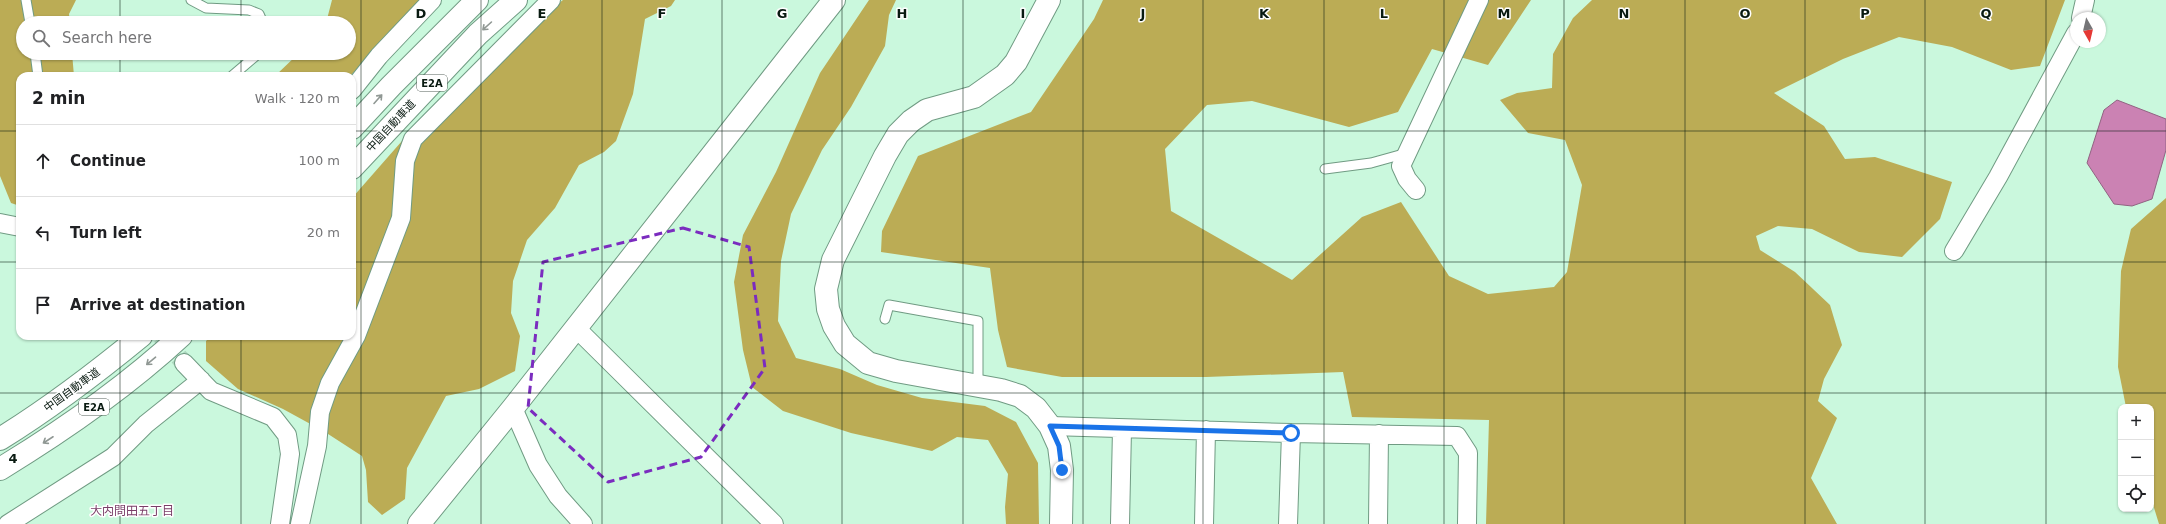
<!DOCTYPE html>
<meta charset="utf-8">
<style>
body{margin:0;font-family:"DejaVu Sans","Noto Sans JP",sans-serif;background:#f6f6f6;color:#202124}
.controls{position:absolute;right:12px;bottom:12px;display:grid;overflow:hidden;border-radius:8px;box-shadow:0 1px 3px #0004}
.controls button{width:36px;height:36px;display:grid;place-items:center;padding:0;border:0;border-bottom:1px solid #e0e0e0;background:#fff;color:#202124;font:20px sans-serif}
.compass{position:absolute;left:2070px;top:12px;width:36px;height:36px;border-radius:50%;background:#fff;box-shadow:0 1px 3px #0004;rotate:172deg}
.stop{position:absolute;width:12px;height:12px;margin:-9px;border:3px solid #1a73e8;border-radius:50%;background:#fff}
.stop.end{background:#1a73e8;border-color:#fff;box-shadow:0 1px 4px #0008}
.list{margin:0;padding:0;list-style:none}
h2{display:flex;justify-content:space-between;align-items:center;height:52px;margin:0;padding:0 16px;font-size:17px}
h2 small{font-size:13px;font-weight:400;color:#757577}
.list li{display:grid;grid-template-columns:26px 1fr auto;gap:12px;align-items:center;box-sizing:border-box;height:72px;padding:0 16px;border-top:1px solid #e0e0e0}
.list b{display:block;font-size:15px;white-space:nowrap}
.list em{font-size:13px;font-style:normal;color:#757577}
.icon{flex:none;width:22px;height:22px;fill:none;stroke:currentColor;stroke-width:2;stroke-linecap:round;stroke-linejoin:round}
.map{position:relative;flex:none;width:2166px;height:524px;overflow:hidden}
.search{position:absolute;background:#fff;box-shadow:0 1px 3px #0004;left:16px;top:16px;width:340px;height:44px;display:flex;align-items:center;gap:10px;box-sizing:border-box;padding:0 14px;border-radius:22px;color:#757577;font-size:15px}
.panel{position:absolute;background:#fff;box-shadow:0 1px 3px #0004;left:16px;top:72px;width:340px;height:268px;border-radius:12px}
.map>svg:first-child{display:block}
.forest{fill:#bbac55}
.water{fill:#cb82b3;stroke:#916382}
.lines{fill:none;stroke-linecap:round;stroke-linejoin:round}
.street-tunnel{stroke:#add7be;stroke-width:18;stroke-dasharray:18 9;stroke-linecap:butt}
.lane-casing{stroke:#709b83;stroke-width:11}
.street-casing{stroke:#709b83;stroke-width:20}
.secondary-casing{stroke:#709b83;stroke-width:24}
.highway-casing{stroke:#709b83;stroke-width:24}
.lane{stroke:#fff;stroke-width:9}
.street{stroke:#fff;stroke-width:18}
.secondary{stroke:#fff;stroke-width:22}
.highway{stroke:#fff;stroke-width:22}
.oneway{stroke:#909894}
.route{stroke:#1a73e8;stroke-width:5}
.marked{fill:none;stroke:#7b2cbf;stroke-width:3;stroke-dasharray:8 5;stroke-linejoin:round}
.grid{fill:none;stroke:#091a11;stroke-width:1;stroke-opacity:0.55}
.labels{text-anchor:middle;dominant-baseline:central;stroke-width:3;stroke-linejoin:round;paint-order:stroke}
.shield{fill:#fff;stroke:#535f58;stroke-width:1}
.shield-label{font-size:10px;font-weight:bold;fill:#091a11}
.street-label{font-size:11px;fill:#091a11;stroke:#fff}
.neighbourhood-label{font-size:12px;fill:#7a3e68;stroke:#fff}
.grid-label{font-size:13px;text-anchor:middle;font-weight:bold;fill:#091a11;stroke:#fff;stroke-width:3;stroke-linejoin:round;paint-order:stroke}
</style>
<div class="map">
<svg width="2166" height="524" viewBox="0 0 2166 524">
<rect width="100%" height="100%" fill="#caf8dd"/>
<path class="forest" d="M0,0H76L69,14L70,23H23V53H72L74,76H20V206L11,203L0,176Z
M332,0H436L416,7L350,76H275L299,53H349V23H326Z
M563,0H675L671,6L645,19L633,94L616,141L604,152L579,165L555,208L527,240L513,281L511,313L520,336L515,371L479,389L446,396L407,468L405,499L382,515L368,502L366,470L362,456L325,432L283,409L238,389L206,361V341L211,336H352V198L430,109L488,55Z
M869,0H896L889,15L885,46L851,107L822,150L791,214L781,261L778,321L796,358L840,369L877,385L922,398L985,406L1016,422L1038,463L1039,524H1006L1005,507L1008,474L988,440L957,437L932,451L851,433L783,411L752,387L743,350L734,282L743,235L776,172L820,73Z
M1103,0H1531L1488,65L1432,49L1398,112L1349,127L1252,101L1207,105L1165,149L1171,211L1292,280L1362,217L1401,202L1449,276L1488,294L1554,287L1567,272L1582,185L1565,140L1528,133L1500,100L1517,93L1552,88L1553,54L1573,18L1592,0H2065L2040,66L2011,70L1952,47L1899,37L1843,59L1774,93L1824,126L1845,159L1875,157L1952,182L1940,219L1902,257L1859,252L1812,229L1778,226L1756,236L1760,250L1795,272L1830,305L1842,345L1824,379L1818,401L1837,418L1811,478L1837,524H1486L1489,420L1352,417L1343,372L1206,377H1062L1007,367L998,330L990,268L881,252L882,231L918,156L1031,112L1094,19Z
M2166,198V524H2159L2151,498V407H2126L2118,367L2121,271L2131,229Z"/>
<path class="water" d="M2117,100L2166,119V150L2152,199L2132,206L2114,204L2087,163L2104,110Z"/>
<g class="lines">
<path class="street-tunnel" d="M161,336L184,363"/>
<defs>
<path id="lane" d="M26,0L30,23
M191,0L206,8L249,10L259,14L263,23
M35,53L38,76
M232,76L259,53
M1325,169L1371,163L1407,153
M885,319L889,305L978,321V386"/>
<path id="street" d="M2081,18L2085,0
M352,90L379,56L432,0
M1416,190L1407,179L1401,166L1479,0
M0,223L20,227
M1954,251L1998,177L2076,33
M576,328L774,524
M184,363L211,391L273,417L287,435L290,454L280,524
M513,408L538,465L558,496L583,524
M1050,426L1291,433L1457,436L1468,453L1467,524
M8,524L113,457L146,424L201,380
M300,524L317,446L320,412L330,383L356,336L401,218L405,161L413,139L551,0
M1120,524L1122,429
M1204,524L1206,430
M1288,524L1291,433
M1378,524L1379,434"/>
<path id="secondary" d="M1049,0L1016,62L1005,75L974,97L927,110L911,121L898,134L885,156L833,260L826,289L828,309L834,326L845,344L868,363L896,371L1001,390L1020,396L1036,408L1050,426L1059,446L1062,470L1061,524
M419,524L513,408L834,0"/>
<path id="highway" d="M352,128L391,86L477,0
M352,168L478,34L516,0
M0,439C50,408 96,373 141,336
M0,469C64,430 126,387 181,336"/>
</defs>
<use href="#lane" class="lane-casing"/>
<use href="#street" class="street-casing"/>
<use href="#secondary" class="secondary-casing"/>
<use href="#highway" class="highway-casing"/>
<use href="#lane" class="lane"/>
<use href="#street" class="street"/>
<use href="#secondary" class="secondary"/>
<use href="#highway" class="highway"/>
</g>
<defs><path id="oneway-shaft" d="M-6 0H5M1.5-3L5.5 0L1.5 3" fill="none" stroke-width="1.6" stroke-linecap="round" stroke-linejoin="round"/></defs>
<g class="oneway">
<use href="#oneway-shaft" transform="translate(487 26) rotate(138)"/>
<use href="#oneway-shaft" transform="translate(378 99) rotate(-48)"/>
<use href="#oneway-shaft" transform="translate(151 361) rotate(140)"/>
<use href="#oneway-shaft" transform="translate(48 440) rotate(147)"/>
</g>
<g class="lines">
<path class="route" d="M1062,470L1059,446L1050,426L1291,433"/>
</g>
<path class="marked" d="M683,228L749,247L765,368L701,457L608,482L528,408L543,262Z"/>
<path class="grid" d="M120,0V23M241,0V23M361,0V524M481,0V524M602,0V524M722,0V524M842,0V524M963,0V524M1083,0V524M1203,0V524M1324,0V524M1444,0V524M1564,0V524M1685,0V524M1805,0V524M1925,0V524M2046,0V524M120,53V76M241,53V76M0,131H20M352,131H2166M0,262H20M352,262H2166M120,336V524M241,336V524M0,393H2166"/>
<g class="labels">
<g class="shield">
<rect x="417" y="75" width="30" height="16" rx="3"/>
<rect x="79" y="399" width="30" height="16" rx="3"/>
</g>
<g class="shield-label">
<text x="432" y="83">E2A</text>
<text x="94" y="407">E2A</text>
</g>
<g class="street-label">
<text transform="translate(391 126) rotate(-47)">中国自動車道</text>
<text transform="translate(72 390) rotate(-36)">中国自動車道</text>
</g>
<g class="neighbourhood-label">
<text x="132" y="511">大内問田五丁目</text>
</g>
</g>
<g class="grid-label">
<text x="421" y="18">D</text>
<text x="542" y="18">E</text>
<text x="662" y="18">F</text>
<text x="782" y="18">G</text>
<text x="902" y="18">H</text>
<text x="1023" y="18">I</text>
<text x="1143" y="18">J</text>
<text x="1264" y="18">K</text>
<text x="1384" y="18">L</text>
<text x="1504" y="18">M</text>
<text x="1624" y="18">N</text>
<text x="1745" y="18">O</text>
<text x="1865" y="18">P</text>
<text x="1986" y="18">Q</text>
<text x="13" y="463">4</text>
</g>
</svg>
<div class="controls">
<button>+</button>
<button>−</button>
<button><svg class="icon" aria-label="locate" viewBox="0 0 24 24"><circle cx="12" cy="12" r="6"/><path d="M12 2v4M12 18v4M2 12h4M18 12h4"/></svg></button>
</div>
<svg class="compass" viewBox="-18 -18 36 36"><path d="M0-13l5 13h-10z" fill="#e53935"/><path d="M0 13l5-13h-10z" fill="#757577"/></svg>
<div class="stop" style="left:1291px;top:433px"></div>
<div class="stop end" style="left:1062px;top:470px"></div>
<div class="search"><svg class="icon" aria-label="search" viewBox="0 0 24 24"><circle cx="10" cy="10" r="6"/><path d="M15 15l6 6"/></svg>Search here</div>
<section class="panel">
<h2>2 min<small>Walk · 120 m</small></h2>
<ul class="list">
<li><svg class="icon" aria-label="ahead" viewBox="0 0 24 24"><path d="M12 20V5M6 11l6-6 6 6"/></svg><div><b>Continue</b></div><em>100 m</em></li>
<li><svg class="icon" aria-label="left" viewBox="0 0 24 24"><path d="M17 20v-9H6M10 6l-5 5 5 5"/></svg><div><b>Turn left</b></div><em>20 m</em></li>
<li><svg class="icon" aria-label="arrive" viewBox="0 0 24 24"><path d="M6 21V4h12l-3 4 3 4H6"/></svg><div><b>Arrive at destination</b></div></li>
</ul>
</section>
</div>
